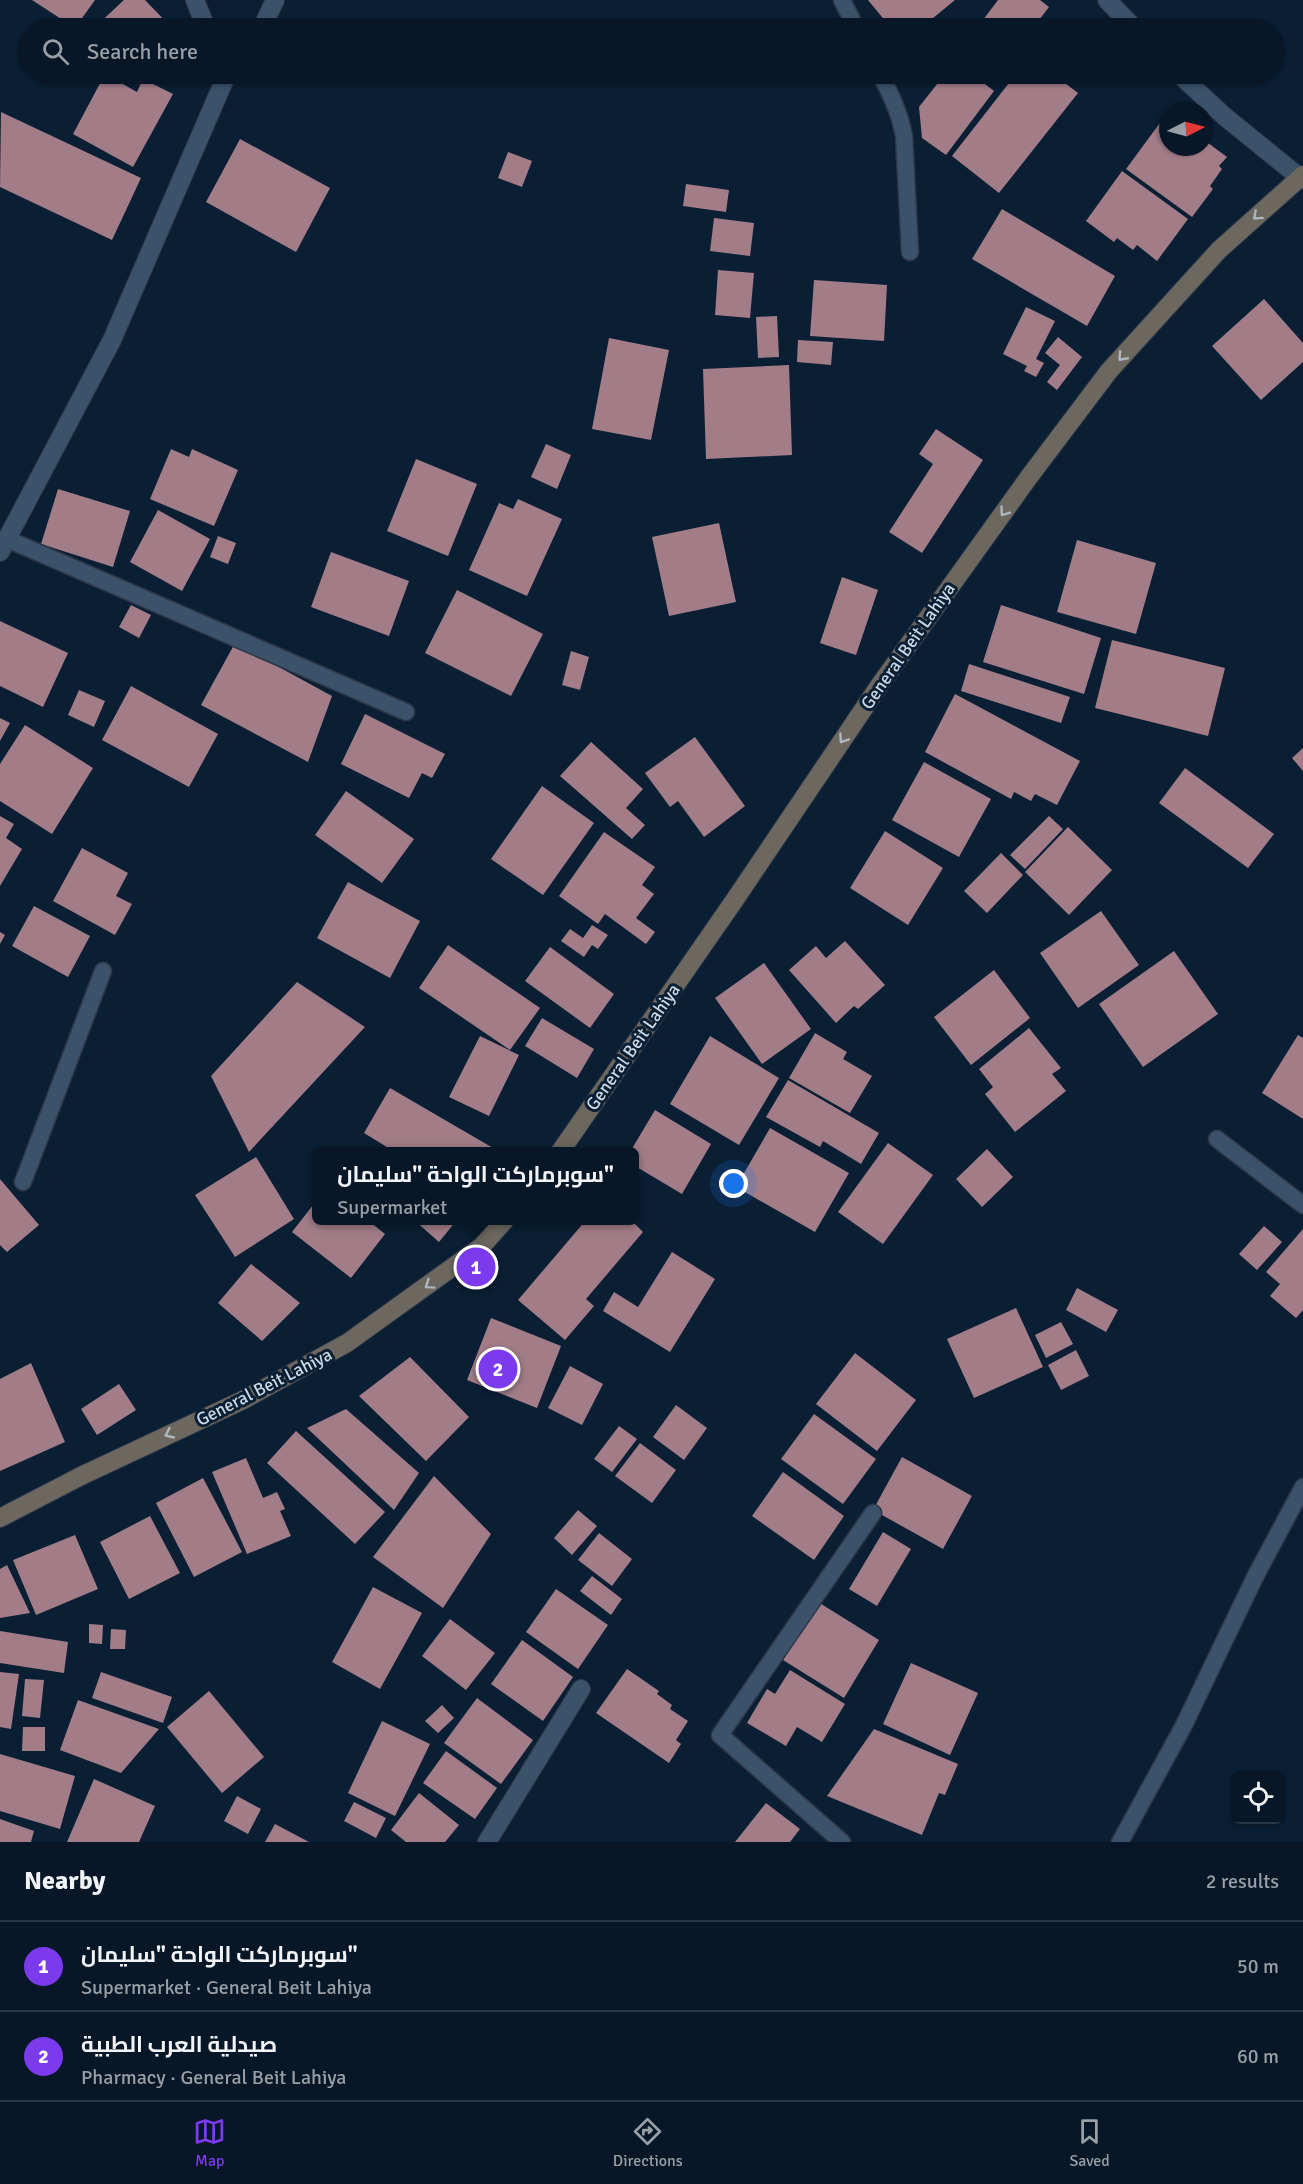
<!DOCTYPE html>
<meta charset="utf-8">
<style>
body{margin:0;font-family:Signika,Cairo,sans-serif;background:#11202f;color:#f1f3f6}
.controls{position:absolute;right:18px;bottom:18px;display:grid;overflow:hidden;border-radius:9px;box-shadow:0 2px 4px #0004}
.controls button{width:54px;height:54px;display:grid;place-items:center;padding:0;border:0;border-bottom:2px solid #293644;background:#081727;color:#f1f3f6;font:30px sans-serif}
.compass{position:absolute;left:1159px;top:102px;width:54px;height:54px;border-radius:50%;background:#081727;box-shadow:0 2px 4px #0004;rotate:84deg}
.you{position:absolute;left:734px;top:1184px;width:21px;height:21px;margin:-15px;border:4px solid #fff;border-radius:50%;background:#1a73e8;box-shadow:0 0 0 9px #1a73e833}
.badge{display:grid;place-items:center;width:39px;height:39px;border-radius:50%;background:#7c3aed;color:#fff;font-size:20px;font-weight:700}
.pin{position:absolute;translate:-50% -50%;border:3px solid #fff;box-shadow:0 2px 6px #0006}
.popup{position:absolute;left:312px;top:1147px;width:327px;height:78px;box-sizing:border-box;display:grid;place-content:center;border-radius:9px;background:#081727;filter:drop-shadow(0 2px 4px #0005);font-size:20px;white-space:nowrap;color:#989fa7}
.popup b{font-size:22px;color:#f1f3f6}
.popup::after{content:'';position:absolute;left:50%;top:100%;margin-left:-12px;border:12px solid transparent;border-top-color:#081727}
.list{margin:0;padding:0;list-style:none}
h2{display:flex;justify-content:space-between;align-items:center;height:78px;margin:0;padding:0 24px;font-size:26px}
h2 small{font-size:20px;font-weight:400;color:#989fa7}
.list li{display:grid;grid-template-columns:39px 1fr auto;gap:18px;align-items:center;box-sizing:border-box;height:90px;padding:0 24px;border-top:2px solid #293644}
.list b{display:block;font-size:22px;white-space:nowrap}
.list p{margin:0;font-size:20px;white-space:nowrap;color:#989fa7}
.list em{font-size:20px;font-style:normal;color:#989fa7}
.icon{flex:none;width:33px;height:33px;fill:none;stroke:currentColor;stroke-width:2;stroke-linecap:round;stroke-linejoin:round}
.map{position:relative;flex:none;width:1303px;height:1842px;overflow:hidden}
.search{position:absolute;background:#081727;box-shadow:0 2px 4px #0004;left:18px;right:18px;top:18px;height:66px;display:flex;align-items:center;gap:15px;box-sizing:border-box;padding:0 21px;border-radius:33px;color:#989fa7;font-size:22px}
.sheet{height:258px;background:#081727}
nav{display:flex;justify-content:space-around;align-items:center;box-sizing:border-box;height:84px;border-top:2px solid #293644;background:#081727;font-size:16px;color:#989fa7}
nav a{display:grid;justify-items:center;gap:3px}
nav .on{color:#7c3aed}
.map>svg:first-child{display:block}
.building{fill:#a27d88}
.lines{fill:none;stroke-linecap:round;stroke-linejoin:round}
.lane-casing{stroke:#2d3648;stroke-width:19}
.street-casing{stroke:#2d3648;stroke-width:20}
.secondary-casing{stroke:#2d3648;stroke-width:20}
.lane{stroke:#3b526a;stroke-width:16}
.street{stroke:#3b526a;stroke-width:18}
.secondary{stroke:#6c685f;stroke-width:18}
.oneway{stroke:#aeb6be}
.labels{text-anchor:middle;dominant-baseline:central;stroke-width:6;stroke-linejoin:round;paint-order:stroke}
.street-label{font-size:18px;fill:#cbd8e6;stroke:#0a1f34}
</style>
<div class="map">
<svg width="1303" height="1842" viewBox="0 0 1303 1842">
<rect width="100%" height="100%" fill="#0a1f34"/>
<path class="building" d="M32,0H95L75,28Z
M124,0H145L172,28H94Z
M868,0H955L921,28H891Z
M998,0H1040L1049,7L1033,28H977Z
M105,74L137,92L143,79L173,94L133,167L73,134Z
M945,74H972L994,91L946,155L922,138L919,107Z
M1016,74H1053L1078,93L999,193L952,156Z
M1,112L141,178L112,240L0,187Z
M1168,112V147H1204V140L1227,157L1219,166L1222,169L1210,186L1213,189L1192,217L1126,169Z
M240,139L330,188L296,252L206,202Z
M508,152L532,161L522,187L498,178Z
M1122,171L1188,219L1157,261L1137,245L1133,250L1117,238L1114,242L1086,221Z
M686,184L729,190L726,212L683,206Z
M1002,209L1115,276L1087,326L972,259Z
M714,218L754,223L750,256L710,251Z
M718,270L754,273L750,318L715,315Z
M814,280L887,285L884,341L810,336Z
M1264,299L1303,343V362L1261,400L1212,346Z
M1026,307L1055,321L1036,359L1044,363L1036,377L1024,371L1027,366L1003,354Z
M777,316L779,357L758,358L756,317Z
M1058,337L1082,357L1057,390L1047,382L1060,365L1045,353Z
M609,338L669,350L651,440L592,429Z
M798,340L833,342L831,365L797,362Z
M789,365L792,455L706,459L703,369Z
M936,429L983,460L922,553L889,532L933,464L919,454Z
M546,444L571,455L557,489L531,477Z
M171,449L189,457L192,449L238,470L214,526L150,499Z
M416,459L477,484L448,556L387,531Z
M58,489L130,511L113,567L41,544Z
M518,499L562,519L527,596L469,570L499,503L513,509Z
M158,510L210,539L182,591L130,562Z
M719,523L736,602L669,616L652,537Z
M218,536L236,543L228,564L210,557Z
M1077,540L1156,563L1136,634L1057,612Z
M331,552L409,581L389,636L311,607Z
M842,577L878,590L856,655L820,643Z
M457,590L543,634L511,696L425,653Z
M131,605L151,615L139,638L119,627Z
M1001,605L1101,638L1084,694L983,662Z
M0,621L68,653L43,707L0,686Z
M1112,640L1225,668L1208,736L1095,708Z
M235,643L332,696L308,762L201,705Z
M571,651L589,657L580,690L562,685Z
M969,664L1070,697L1061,723L961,691Z
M131,686L218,734L189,787L102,740Z
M79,690L105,701L94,727L68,715Z
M955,694L1080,761L1057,805L1035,794L1031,801L1014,792L1011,799L925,752Z
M365,714L445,754L432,778L422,773L409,798L341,764Z
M0,718L10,723L0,741Z
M25,725L93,768L52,834L0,801V764Z
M695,737L745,806L704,837L678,801L670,807L645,773Z
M591,742L643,789L626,808L645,825L632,839L560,776Z
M1303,748V771L1292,758Z
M924,762L991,799L959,857L892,820Z
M1185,768L1274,834L1248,868L1159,803Z
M542,786L594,823L543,895L491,859Z
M346,791L414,839L382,883L315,835Z
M0,816L14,824L6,838L22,849L0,886Z
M1049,816L1063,829L1025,869L1010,855Z
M1068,827L1112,870L1069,915L1025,872Z
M885,831L943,868L908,925L850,888Z
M604,832L655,867L642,885L654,894L636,918L655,932L646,944L605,914L598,924L559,896Z
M82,848L128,873L116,896L132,904L115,935L53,901Z
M1001,853L1023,875L987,913L964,891Z
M348,882L420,921L390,978L317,938Z
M34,906L90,936L68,977L12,946Z
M1101,911L1139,965L1078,1008L1040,953Z
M592,925L608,935L598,949L592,945L584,957L561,941L570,929L583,938Z
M0,932L5,935L0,944Z
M845,941L885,985L858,1009L854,1006L836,1023L789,970L816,946L826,958Z
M448,945L540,1008L510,1050L419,988Z
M550,947L614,994L590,1028L525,981Z
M1174,951L1218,1014L1143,1067L1099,1004Z
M764,963L811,1029L762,1064L715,998Z
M994,970L1030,1018L971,1065L934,1017Z
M297,982L365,1027L249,1152L211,1076Z
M542,1018L594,1049L577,1078L525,1046Z
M1029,1028L1061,1068L1052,1074L1066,1091L1015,1132L985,1094L993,1087L979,1069Z
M815,1033L847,1052L843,1059L872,1076L850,1113L789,1078Z
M1298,1035L1303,1038V1119L1262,1093Z
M480,1036L519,1055L489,1116L449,1097Z
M710,1036L779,1078L739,1145L670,1104Z
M788,1080L879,1133L861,1164L823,1141L820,1147L766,1117Z
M390,1088L500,1152H395L364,1133Z
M655,1110L711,1144L682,1194L635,1166V1152H630Z
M770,1128L849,1173L815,1232L736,1187Z
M888,1143L933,1175L883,1244L838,1212Z
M987,1149L1013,1177L982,1207L956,1179Z
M256,1157L294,1219L235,1257L195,1195Z
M0,1179L39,1225L7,1252L0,1245Z
M317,1200V1220H371L370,1222L385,1234L351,1278L292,1232Z
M414,1220H457L439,1242Z
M586,1220H631L643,1232L586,1299L594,1306L565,1340L518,1300Z
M1264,1226L1282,1242L1257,1270L1239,1254Z
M1303,1229V1310L1296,1318L1270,1296L1280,1284L1266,1272Z
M672,1252L715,1279L670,1352L603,1311L614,1292L638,1307Z
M251,1264L300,1303L262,1341L218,1303Z
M1077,1288L1118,1310L1106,1332L1066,1310Z
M1016,1308L1043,1367L974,1398L947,1339Z
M491,1318L561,1346L537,1408L467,1380Z
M1061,1322L1073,1344L1046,1358L1035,1335Z
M1076,1350L1089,1376L1061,1390L1048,1365Z
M855,1353L916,1400L877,1451L816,1404Z
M410,1357L469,1417L426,1461L359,1396Z
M31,1363L65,1442L0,1471V1379Z
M570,1366L603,1384L582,1425L548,1408Z
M119,1384L136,1410L97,1435L81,1409Z
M676,1405L707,1428L684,1460L653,1437Z
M346,1409L419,1473L394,1510L307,1428Z
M814,1414L876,1459L843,1504L781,1459Z
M619,1426L637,1439L612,1472L594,1459Z
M296,1431L385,1512L355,1544L267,1463Z
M640,1443L676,1470L652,1503L615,1476Z
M902,1457L972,1496L943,1549L873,1510Z
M246,1458L263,1498L277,1492L285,1509L280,1511L291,1536L247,1554L212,1472Z
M783,1472L844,1516L814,1560L752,1516Z
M434,1476L491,1534L443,1608L373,1557Z
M203,1478L242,1552L194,1577L156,1503Z
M578,1510L597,1526L572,1555L554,1538Z
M150,1516L180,1573L129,1599L100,1542Z
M883,1532L911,1549L877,1606L849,1589Z
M599,1533L632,1559L612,1586L578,1560Z
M75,1535L98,1589L36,1615L13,1560Z
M7,1565L30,1613L0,1618V1569Z
M592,1576L622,1599L611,1615L580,1591Z
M373,1587L422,1613L380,1689L332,1662Z
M556,1589L608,1625L578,1669L526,1632Z
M818,1602L879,1640L844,1698L783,1660Z
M450,1619L495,1653L466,1690L422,1656Z
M89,1624L103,1625L102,1644L89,1643Z
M111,1629L126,1630L125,1649H110Z
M0,1631L68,1642L64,1673L0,1663Z
M522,1640L573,1677L543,1721L491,1684Z
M911,1663L978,1693L950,1755L883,1724Z
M627,1669L659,1691L657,1694L672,1705L670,1709L688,1721L676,1740L681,1744L669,1763L596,1713Z
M790,1670L845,1704L822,1742L797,1727L786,1746L747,1723L767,1689L775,1694Z
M0,1672L19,1674L11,1729L0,1727Z
M101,1672L172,1697L163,1723L92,1698Z
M25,1679L44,1680L40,1718L22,1716Z
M209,1691L264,1757L222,1793L167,1727Z
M477,1698L533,1740L501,1784L444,1743Z
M78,1700L159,1729L121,1773L60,1750Z
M442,1705L454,1718L438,1733L425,1721Z
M382,1721L430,1744L395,1816L348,1793Z
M23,1727H45V1751H22Z
M874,1729L958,1764L945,1795L939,1793L922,1835L827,1796Z
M446,1751L497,1788L475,1819L423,1783Z
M0,1754L75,1776L60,1829L0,1811Z
M94,1779L155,1806L139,1842H67Z
M419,1793L459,1825L445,1842H406L391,1830Z
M237,1796L261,1809L248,1834L224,1821Z
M354,1802L386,1818L376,1838L344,1821Z
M766,1803L800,1829L790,1842H735Z
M0,1819L34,1831L31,1842H0Z
M275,1824L309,1842H265Z"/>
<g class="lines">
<defs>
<path id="lane" d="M842,0L856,28
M880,74C891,94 900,113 904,136L910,252
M7,539L406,712
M1217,1139L1303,1205
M23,1182L103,971
M842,1842L720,1735L873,1513
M1120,1842L1183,1727L1255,1577L1303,1487"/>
<path id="street" d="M195,0L206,28
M1107,0L1134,28
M262,28L275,0
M1179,74L1224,116L1303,180
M0,552L112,340L227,74
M487,1842L581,1689"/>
<path id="secondary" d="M560,1152L736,898L879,686L1029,477L1109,371L1219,250L1303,175
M0,1518L81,1476L243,1400L347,1343L482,1246L505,1220"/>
</defs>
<use href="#lane" class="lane-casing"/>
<use href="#street" class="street-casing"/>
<use href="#secondary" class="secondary-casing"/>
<use href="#lane" class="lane"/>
<use href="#street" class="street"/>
<use href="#secondary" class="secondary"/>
</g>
<defs><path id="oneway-chevron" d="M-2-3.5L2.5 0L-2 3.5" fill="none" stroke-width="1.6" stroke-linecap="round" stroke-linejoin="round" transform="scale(1.5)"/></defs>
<g class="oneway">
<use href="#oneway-chevron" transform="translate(1257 216) rotate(138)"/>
<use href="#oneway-chevron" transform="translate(1122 357) rotate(132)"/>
<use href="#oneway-chevron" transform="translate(1004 512) rotate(126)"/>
<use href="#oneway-chevron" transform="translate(843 739) rotate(124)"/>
<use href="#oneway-chevron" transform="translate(429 1285) rotate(145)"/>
<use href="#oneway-chevron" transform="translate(169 1434) rotate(155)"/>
</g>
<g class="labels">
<g class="street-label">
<text transform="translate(908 646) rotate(-55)">General Beit Lahiya</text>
<text transform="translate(633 1047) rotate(-55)">General Beit Lahiya</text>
<text transform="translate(264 1387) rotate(-27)">General Beit Lahiya</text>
</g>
</g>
</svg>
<div class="controls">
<button><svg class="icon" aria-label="locate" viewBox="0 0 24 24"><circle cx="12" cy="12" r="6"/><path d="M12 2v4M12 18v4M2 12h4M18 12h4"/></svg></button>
</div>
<svg class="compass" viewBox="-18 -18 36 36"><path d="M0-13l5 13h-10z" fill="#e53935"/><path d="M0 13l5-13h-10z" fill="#989fa7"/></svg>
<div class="you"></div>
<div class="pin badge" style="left:476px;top:1267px">1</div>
<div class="popup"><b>سوبرماركت الواحة &quot;سليمان&quot;</b>Supermarket</div>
<div class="pin badge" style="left:498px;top:1369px">2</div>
<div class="search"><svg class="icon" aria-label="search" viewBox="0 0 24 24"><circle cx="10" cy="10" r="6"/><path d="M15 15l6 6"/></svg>Search here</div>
</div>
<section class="sheet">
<h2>Nearby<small>2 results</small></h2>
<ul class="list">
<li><span class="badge">1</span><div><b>سوبرماركت الواحة &quot;سليمان&quot;</b><p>Supermarket · General Beit Lahiya</p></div><em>50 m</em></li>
<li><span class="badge">2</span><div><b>صيدلية العرب الطبية</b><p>Pharmacy · General Beit Lahiya</p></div><em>60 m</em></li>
</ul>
</section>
<nav>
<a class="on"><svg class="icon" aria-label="map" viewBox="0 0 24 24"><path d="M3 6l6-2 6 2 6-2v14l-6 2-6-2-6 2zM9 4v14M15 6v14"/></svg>Map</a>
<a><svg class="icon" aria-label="directions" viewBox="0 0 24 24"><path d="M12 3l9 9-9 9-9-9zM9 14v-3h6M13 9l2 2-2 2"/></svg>Directions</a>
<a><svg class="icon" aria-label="saved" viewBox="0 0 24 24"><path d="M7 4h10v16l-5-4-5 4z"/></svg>Saved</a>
</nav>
